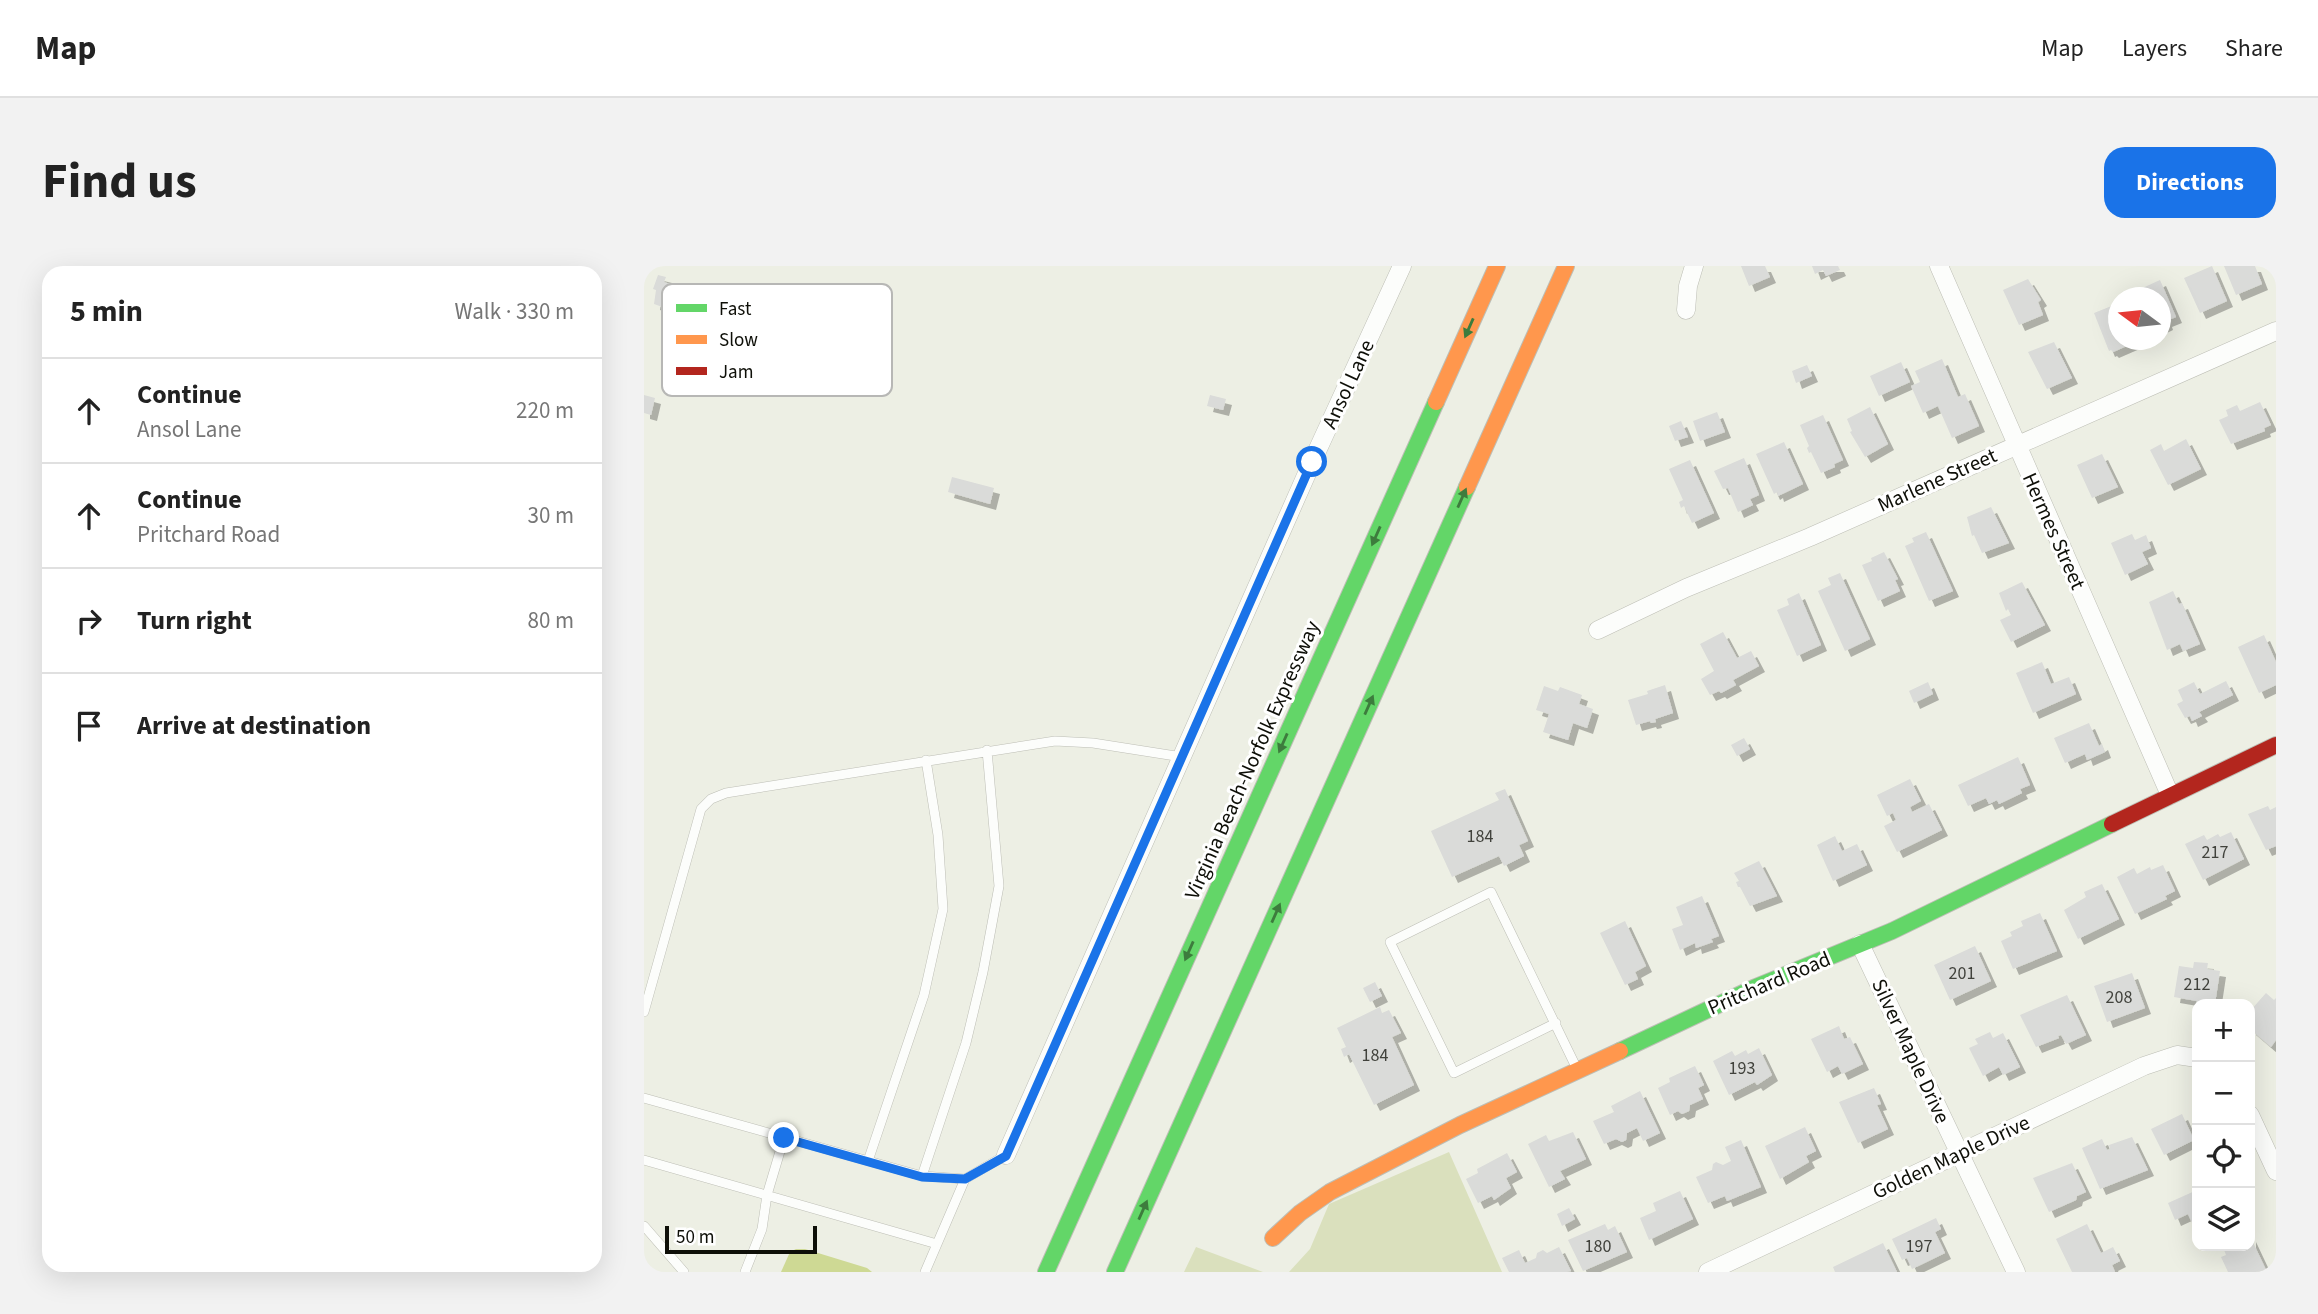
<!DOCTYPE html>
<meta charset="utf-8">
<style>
body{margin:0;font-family:"Source Sans 3",sans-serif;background:#f2f2f2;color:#222}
.controls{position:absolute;right:21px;bottom:21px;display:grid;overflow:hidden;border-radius:14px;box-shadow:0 7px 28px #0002}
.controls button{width:63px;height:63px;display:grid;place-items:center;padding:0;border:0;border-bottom:2px solid #e0e0e0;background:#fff;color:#222;font:35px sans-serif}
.compass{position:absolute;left:1464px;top:21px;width:63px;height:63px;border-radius:50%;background:#fff;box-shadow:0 7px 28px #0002;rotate:285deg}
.scale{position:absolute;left:21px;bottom:18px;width:152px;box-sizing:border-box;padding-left:7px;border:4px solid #0e0f08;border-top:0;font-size:19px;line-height:24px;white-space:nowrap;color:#0e0f08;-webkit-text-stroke:5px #fff;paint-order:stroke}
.stop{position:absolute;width:21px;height:21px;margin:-16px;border:5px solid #1a73e8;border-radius:50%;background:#fff}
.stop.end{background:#1a73e8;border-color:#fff;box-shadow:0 2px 7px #0008}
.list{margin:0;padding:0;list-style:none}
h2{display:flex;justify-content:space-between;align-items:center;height:91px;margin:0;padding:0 28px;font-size:30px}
h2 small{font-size:23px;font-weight:400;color:#767676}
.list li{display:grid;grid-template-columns:46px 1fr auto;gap:21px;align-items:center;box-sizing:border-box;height:105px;padding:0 28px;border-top:2px solid #e0e0e0}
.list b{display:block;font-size:26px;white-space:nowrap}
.list p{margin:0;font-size:23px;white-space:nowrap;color:#767676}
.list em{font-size:23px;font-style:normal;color:#767676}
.icon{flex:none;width:38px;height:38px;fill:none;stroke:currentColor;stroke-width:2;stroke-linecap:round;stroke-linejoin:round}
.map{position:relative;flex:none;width:1632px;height:1006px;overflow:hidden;border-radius:21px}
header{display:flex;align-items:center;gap:42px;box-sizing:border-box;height:98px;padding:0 35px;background:#fff;border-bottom:2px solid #e0e0e0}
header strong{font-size:33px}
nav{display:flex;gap:38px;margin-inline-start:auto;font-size:24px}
.intro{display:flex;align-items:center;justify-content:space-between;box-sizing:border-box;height:168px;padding:0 42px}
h1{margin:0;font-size:49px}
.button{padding:18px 32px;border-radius:21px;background:#1a73e8;color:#fff;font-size:24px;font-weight:700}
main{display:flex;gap:42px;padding:0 42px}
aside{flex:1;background:#fff;border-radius:21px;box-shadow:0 7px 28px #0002}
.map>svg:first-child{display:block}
.green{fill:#dae0bd}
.water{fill:#ced994}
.building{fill:#dadbd9;filter:url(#shadow)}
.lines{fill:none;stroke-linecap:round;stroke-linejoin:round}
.lane-casing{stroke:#bdbeb5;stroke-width:10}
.street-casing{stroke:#bdbeb5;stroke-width:19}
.fast-casing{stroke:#bdbeb5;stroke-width:18}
.slow-casing{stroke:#bdbeb5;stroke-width:18}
.jam-casing{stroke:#bdbeb5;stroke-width:18}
.lane{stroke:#fcfdfb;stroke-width:9}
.street{stroke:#fcfdfb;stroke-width:18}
.fast{stroke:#63d668;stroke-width:16}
.slow{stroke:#ff974d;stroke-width:16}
.jam{stroke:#b3261e;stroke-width:16}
.oneway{fill:#3d7c3d}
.route{stroke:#1a73e8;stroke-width:9}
.labels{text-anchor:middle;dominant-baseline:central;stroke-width:6;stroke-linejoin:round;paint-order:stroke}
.number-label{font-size:18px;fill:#41423c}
.street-label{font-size:21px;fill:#0e0f08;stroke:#fff}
.key{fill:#fff;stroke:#b7b7b5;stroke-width:2}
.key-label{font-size:19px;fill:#0e0f08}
</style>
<header>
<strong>Map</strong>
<nav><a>Map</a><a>Layers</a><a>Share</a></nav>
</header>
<div class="intro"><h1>Find us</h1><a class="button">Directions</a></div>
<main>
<aside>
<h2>5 min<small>Walk · 330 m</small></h2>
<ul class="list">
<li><svg class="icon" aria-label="ahead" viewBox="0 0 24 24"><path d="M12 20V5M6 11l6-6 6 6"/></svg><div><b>Continue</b><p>Ansol Lane</p></div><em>220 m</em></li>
<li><svg class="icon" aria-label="ahead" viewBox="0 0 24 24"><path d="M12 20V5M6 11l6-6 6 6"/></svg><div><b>Continue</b><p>Pritchard Road</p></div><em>30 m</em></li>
<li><svg class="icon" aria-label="right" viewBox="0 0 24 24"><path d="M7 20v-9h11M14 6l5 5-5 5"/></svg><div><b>Turn right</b></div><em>80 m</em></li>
<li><svg class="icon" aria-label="arrive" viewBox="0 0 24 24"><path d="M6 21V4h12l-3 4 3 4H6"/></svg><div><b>Arrive at destination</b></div></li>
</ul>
</aside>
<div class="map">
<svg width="1632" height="1006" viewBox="0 0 1632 1006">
<defs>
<filter id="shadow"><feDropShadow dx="6" dy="6" stdDeviation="0" flood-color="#0004"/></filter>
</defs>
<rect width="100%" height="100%" fill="#edefe4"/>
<path class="green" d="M805,886L858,1006H645L666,983L685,938Z
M552,981L619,1006H540Z"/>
<path class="water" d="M152,983H161L223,1002L228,1006H137L146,986Z"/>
<path class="building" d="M1097,0H1121L1126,11L1105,20Z
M1168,0H1194L1196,4L1182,10L1179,4L1171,8Z
M1568,0L1583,35L1556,47L1540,12Z
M1580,0H1611L1618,18L1592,29Z
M14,9L22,11L20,16L34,21L24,43L10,38L12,24L9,23Z
M1384,13L1397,34L1394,36L1399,49L1375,59L1359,24Z
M1516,14L1532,51L1522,55L1523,58L1517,61V32H1491L1490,30L1493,28L1492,25Z
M1475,37V74H1491L1492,76L1469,86L1467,84L1465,85L1450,47Z
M1410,76L1428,112L1403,123L1384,86Z
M1298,93L1314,131L1321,128L1335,160L1308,172L1294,140L1279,147L1267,120L1276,116L1271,105Z
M1257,96L1266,116L1235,130L1226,110Z
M1163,99L1168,110L1152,117L1148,105Z
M0,129L11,132L7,149L0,147Z
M566,129L582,133L579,144L563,140Z
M1616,136L1627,159L1620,162L1621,165L1587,178L1575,154L1584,150L1582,144L1593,139L1596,145Z
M1226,141L1244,178L1221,191L1206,166L1208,165L1203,153Z
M1073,146L1081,166L1056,175L1049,155Z
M1179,149L1199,194L1190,198L1191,201L1177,207L1167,186L1165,187L1163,182L1165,180L1156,159Z
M1037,155L1044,171L1031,175L1025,160Z
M1542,173L1557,203L1524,219L1506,184L1517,178L1520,185Z
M1140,176L1159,218L1134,230L1133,226L1130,228L1112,188Z
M1458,188L1474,221L1448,232L1433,199Z
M1100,192L1115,229L1106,233L1109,239L1094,246L1084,222L1079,223L1070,205Z
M1046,194L1070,247L1048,257L1040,240L1037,242L1035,236L1039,234L1025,203Z
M308,211L350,222L346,238L304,226Z
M1347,241L1365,277L1338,287L1330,269L1328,270L1323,251Z
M1282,266L1309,325L1285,335L1261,280L1270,276L1268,272Z
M1488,268L1491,274L1502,269L1507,282L1498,286L1504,298L1481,309L1467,277Z
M1240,286L1254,313L1251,314L1256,325L1234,335L1218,299L1228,295L1227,292Z
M1196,307L1226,373L1201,385L1174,325L1187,319L1184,312Z
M1378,316L1401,359L1367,376L1356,354L1367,349L1364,343L1362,345L1355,327Z
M1529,325L1535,338L1538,337L1556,378L1539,385L1536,378L1523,384L1505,336Z
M1155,327L1177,379L1153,390L1133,344L1145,339L1143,333Z
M1079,366L1093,392L1107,385L1115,400L1089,414L1092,419L1077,427L1075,425L1066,429L1057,413L1070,405L1056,378Z
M1620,369L1632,396V419L1615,427L1594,381Z
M1398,396L1407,418L1425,411L1432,428L1389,447L1372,407Z
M1582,415L1589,429L1555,446L1558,450L1548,455L1546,450L1541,452L1533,438L1539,435L1534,424L1550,416L1556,428Z
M1284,416L1289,428L1270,437L1265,425Z
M1021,419L1029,447L1011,453L1012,456L1007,457L1006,455L992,459L984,434L1004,428L1003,425Z
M900,420L914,425L916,421L938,429L935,438L949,443L943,462L929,457L924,474L899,466L905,448L892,444Z
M1445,457L1455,480L1458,478L1461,486L1443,494L1441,488L1421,497L1410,472Z
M1100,472L1106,483L1093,490L1087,479Z
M1374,491L1386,519L1376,523L1378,527L1355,538L1353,534L1345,538L1342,532L1324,540L1314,519Z
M1266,513L1277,535L1266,541L1268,546L1285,538L1298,564L1253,586L1240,560L1252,554L1249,547L1243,550L1233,529Z
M861,523L884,575L875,579L880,590L860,600L855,590L808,611L787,565L855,534L851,527Z
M1624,540L1626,544L1632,541V580L1622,584L1604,548Z
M1587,566L1600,593L1559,614L1541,578L1560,569L1563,574L1574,568L1576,571Z
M1191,570L1198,585L1213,578L1223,599L1189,615L1173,579Z
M1115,595L1133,630L1106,640L1096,621H1094L1092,616L1095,615L1090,607Z
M1519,599L1531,625L1521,630L1523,633L1491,648L1473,611L1490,602L1493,608L1506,601L1507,604Z
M1458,618L1475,653L1434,673L1420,644L1442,631L1440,626Z
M1058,630L1075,670L1067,673L1069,676L1052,682L1051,677L1036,684L1028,663L1039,659L1032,641Z
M1396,647L1413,685L1369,703L1357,675L1368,670L1366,666L1379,660L1377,655Z
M981,655L1002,700L991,706L994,713L981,719L956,667Z
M1331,680L1347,715L1306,734L1290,699Z
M1550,696L1564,697L1563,703L1576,705L1571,738H1552L1553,735L1530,731L1535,700L1549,702Z
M1488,707L1501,742L1463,756L1450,720Z
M731,716L738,730L726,736L719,722Z
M1622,727L1630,734L1632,732V774L1627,781L1606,763V745Z
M1423,729L1442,769L1422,778L1417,769L1414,770L1415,772L1392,781L1376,749Z
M736,741L738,747L745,744L757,767L748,771L770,819L730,839L705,788L700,791L697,783L702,781L693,762Z
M1195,760L1200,773L1206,771L1219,798L1198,808L1194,800L1183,806L1167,773Z
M1346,766L1349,772L1359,767L1376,801L1359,809L1355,801L1339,810L1325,782L1334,778L1331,773Z
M1115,782L1128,809L1113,819L1111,816L1085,829L1069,795L1088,785L1091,790L1102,784L1104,788Z
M1051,800L1060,819L1054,822L1059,833L1046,839L1045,845L1038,848L1034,845L1026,849L1014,822L1026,816L1025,812Z
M1230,822L1237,838L1233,839L1244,863L1214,877L1195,836Z
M996,825L1016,867L999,875L993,862L983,867L982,874L978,876L972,873L960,878L949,855L970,846L967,840Z
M1538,848L1550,874L1520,889L1507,863Z
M1161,861L1172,885L1162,890L1165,896L1136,913L1121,880Z
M929,866L942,893L916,905L921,913L905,921L884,878L902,869L905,875Z
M1488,871L1504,904L1456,923L1438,882L1458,873L1463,884L1466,883L1465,879Z
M1097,874L1117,921L1083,935L1081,930L1064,937L1052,911L1068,904L1069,898L1072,896L1079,899L1087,895L1081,881Z
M863,887L873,906L862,912L867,922L850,934L848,930L834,937L822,913L834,907L833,903Z
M1428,897L1442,926L1433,930L1432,934L1405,946L1389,912Z
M1553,924V968L1544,948L1531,954L1524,937Z
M1036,925L1049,953L1005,974L996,952L1012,945L1009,937Z
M925,942L931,953L918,960L913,948Z
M1292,952L1297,963L1291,966L1301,987L1268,1003L1263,992L1258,994L1248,973Z
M961,958L964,964L971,960L983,986L939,1005L924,974Z
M1443,958L1457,987L1469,981L1476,995L1468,999L1471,1006H1428L1412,973Z
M1606,970L1623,1006H1584L1577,991L1582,989L1579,981L1606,980Z
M1239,977L1253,1006H1191L1189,1001Z
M915,981L927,1005L923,1006H865L858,992L875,984L881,997L892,992L893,987L899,984L903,987Z"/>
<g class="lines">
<defs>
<path id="lane" d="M0,746L57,543L67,533L82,527L411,475L449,477L538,491
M912,757L810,807L746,676L847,626L933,803
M0,832L278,910L321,913L362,889
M0,894L293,978
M224,895L280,729L299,643L294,569L282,494
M278,910L322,777L339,706L355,620L343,484
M0,960L40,1006
M101,1006L118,963L123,929L140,872
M281,1006L321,913"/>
<path id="street" d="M1295,0L1526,529
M1042,44L1044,20L1050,0
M954,364L1042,322L1166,271L1632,65
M1216,678L1372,1006
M1606,849L1632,905
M362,889L668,196L758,0
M1064,1006L1500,800L1533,789L1553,792"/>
<path id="fast" d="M976,785L1112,721L1248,665L1468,558
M402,1006L792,136
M471,1006L823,221"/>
<path id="slow" d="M792,136L853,0
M823,221L922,0
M629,972L656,947L686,926L816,859L976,785"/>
<path id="jam" d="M1468,558L1632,479"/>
</defs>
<use href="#lane" class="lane-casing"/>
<use href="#street" class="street-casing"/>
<use href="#fast" class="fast-casing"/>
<use href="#slow" class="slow-casing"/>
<use href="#jam" class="jam-casing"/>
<use href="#lane" class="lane"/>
<use href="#street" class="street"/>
<use href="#fast" class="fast"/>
<use href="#slow" class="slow"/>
<use href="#jam" class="jam"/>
</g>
<defs><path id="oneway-solid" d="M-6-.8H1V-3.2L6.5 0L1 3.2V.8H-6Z" transform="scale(1.75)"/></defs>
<g class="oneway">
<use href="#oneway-solid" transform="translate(825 62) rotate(114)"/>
<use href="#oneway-solid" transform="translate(818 232) rotate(-66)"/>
<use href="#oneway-solid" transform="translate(732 270) rotate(114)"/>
<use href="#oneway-solid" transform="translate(725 439) rotate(-66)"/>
<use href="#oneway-solid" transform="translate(639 477) rotate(114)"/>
<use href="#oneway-solid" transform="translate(632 647) rotate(-66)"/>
<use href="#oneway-solid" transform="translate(545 685) rotate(114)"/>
<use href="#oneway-solid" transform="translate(499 944) rotate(-66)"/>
</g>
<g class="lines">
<path class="route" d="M140,872L278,911L321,913L362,890L668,196"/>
</g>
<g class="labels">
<g class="number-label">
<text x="836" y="570">184</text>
<text x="1571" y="586">217</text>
<text x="1318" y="707">201</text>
<text x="1553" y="718">212</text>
<text x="1475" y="731">208</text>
<text x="731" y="789">184</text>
<text x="1098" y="802">193</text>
<text x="954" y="980">180</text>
<text x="1275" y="980">197</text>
</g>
<g class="street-label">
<text transform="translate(704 118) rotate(-65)">Ansol Lane</text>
<text transform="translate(1293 214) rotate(-24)">Marlene Street</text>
<text transform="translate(1410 265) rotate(66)">Hermes Street</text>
<text transform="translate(608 494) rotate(-66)">Virginia Beach-Norfolk Expressway</text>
<text transform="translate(1125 717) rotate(-23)">Pritchard Road</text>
<text transform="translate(1267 785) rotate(65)">Silver Maple Drive</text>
<text transform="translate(1307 891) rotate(-25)">Golden Maple Drive</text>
</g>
</g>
<rect x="18" y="18" width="230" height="112" rx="10" class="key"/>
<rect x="32" y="38" width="31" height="8" fill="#63d668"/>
<rect x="32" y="69" width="31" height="9" fill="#ff974d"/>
<rect x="32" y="101" width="31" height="8" fill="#b3261e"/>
<g class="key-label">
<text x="75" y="49">Fast</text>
<text x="75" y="80">Slow</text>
<text x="75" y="112">Jam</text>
</g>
</svg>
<div class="controls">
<button>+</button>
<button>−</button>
<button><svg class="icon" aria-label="locate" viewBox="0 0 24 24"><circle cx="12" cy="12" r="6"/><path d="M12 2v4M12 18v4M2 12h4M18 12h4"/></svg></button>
<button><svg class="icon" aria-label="layers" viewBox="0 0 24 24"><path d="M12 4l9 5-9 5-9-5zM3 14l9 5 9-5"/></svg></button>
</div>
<svg class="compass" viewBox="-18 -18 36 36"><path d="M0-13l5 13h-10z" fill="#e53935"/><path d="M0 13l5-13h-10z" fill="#767676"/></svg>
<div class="scale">50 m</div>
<div class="stop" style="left:668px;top:196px"></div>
<div class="stop end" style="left:140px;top:872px"></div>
</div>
</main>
